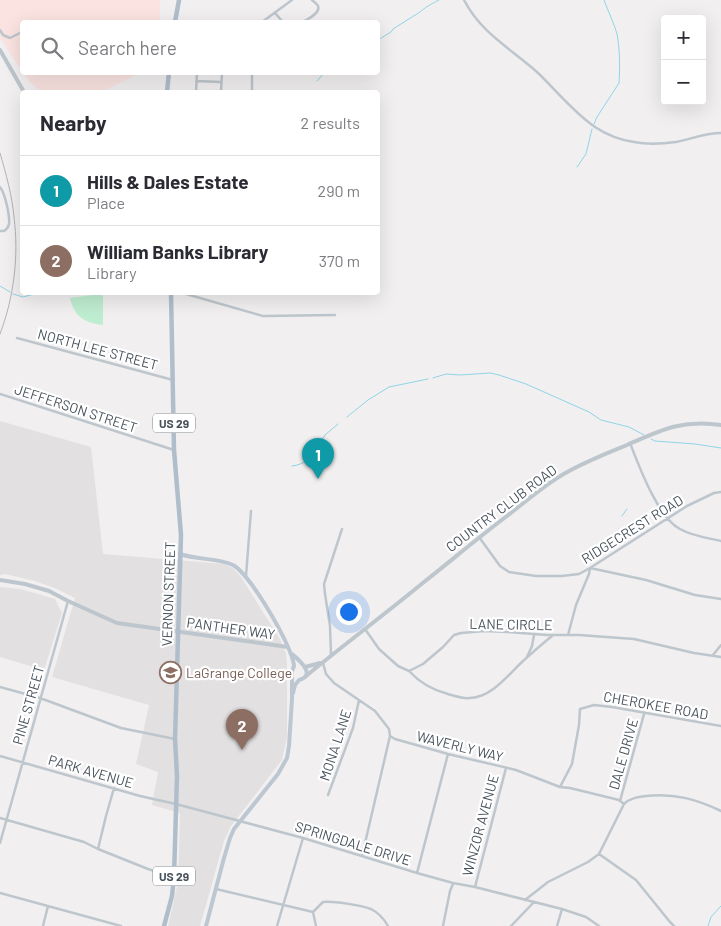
<!DOCTYPE html>
<meta charset="utf-8">
<style>
body{margin:0;font-family:Barlow,sans-serif;background:#f7f7f7;color:#2b2b33}
.controls{position:absolute;right:15px;top:15px;display:grid;overflow:hidden;border-radius:5px;box-shadow:0 5px 20px #0002}
.controls button{width:45px;height:45px;display:grid;place-items:center;padding:0;border:0;border-bottom:1px solid #e1e1e2;background:#fff;color:#2b2b33;font:25px sans-serif}
.you{position:absolute;left:348px;top:611px;width:18px;height:18px;margin:-12px;border:4px solid #fff;border-radius:50%;background:#1a73e8;box-shadow:0 0 0 8px #1a73e833}
.badge{display:grid;place-items:center;width:32px;height:32px;border-radius:50%;background:#d93025;color:#fff;font-size:16px;font-weight:700}
.pin{position:absolute;translate:-50% -41px;filter:drop-shadow(0 1px 2px #0008)}
.pin::after{content:'';position:absolute;top:26px;width:18px;height:15px;background:inherit;clip-path:polygon(0 0,100% 0,50% 100%)}
.list{margin:0;padding:0;list-style:none}
h2{display:flex;justify-content:space-between;align-items:center;height:65px;margin:0;padding:0 20px;font-size:21px}
h2 small{font-size:16px;font-weight:400;color:#7c7c81}
.list li{display:grid;grid-template-columns:32px 1fr auto;gap:15px;align-items:center;box-sizing:border-box;height:70px;padding:0 20px;border-top:1px solid #e1e1e2}
.list b{display:block;font-size:19px;white-space:nowrap}
.list p{margin:0;font-size:16px;white-space:nowrap;color:#7c7c81}
.list em{font-size:16px;font-style:normal;color:#7c7c81}
.icon{flex:none;width:28px;height:28px;fill:none;stroke:currentColor;stroke-width:2;stroke-linecap:round;stroke-linejoin:round}
.map{position:relative;flex:none;width:721px;height:926px;overflow:hidden}
.search{position:absolute;background:#fff;box-shadow:0 5px 20px #0002;left:20px;top:20px;width:360px;height:55px;display:flex;align-items:center;gap:12px;box-sizing:border-box;padding:0 18px;border-radius:5px;color:#7c7c81;font-size:19px}
.panel{position:absolute;background:#fff;box-shadow:0 5px 20px #0002;left:20px;top:90px;width:360px;height:205px;border-radius:5px}
.map>svg:first-child{display:block}
.education{fill:#e2e0e0}
.medical{fill:#fae3e1}
.green{fill:#bfedd1}
.lines{fill:none;stroke-linecap:round;stroke-linejoin:round}
.stream{stroke:#8fd5e8;stroke-width:1}
.minor{stroke:#bec6cd;stroke-width:2.5}
.tertiary{stroke:#bec6cd;stroke-width:4}
.secondary{stroke:#bdc7d2;stroke-width:4}
.primary{stroke:#b0becc;stroke-width:4.5}
.rail{stroke:#b1b4b9;stroke-width:1}
.labels{text-anchor:middle;dominant-baseline:central;stroke-width:4.5;stroke-linejoin:round;paint-order:stroke}
.shield{fill:#fff;stroke:#7f868c;stroke-width:1}
.shield-label{font-size:12px;font-weight:bold;fill:#48525b}
.street-label{font-size:14px;fill:#48525b;stroke:#fff}
.education-label{font-size:14px;fill:#785e54;stroke:#fff;text-anchor:start}
</style>
<div class="map">
<svg width="721" height="926" viewBox="0 0 721 926">
<rect width="100%" height="100%" fill="#f1efef"/>
<path class="education" d="M0,421L91,447L103,554L224,564L233,568L241,577L280,639L286,654L287,666V737L282,760L231,826L224,841L200,926H168L178,882L180,813L152,805L158,772L136,764L149,705L52,677L75,598L57,589L35,581L5,574L0,575Z
M0,587L21,589L55,599L62,613L44,670L0,657Z"/>
<path class="medical" d="M0,0H160V22H22V71L0,38Z
M24,73H140L101,92H42L29,81Z"/>
<path class="green" d="M100,294L103,296V325C84,323 74,316 70,298Z"/>
<g class="lines">
<path class="stream" d="M378,40L391,32L393,29L420,12C424,8 433,3 439,0
M317,81L325,72
M594,124L597,117L619,83C620,67 620,50 617,34C614,23 608,11 604,0
M577,167L586,154L592,129
M0,286L10,292
M13,294L23,297L38,293L45,294
M433,378L446,374L460,375L490,373L499,375L526,384L589,412L601,420L629,427L644,435
M347,417L368,400L389,387L428,379
M651,439L655,441L695,444L721,448
M320,443L325,435L338,424
M292,466C304,465 310,458 317,448
M622,516L627,509
M708,926L711,917L721,906"/>
<path class="minor" d="M464,0C481,33 510,48 537,72C556,90 573,112 595,127C607,135 620,140 634,142C648,145 662,144 676,142C691,139 705,133 721,133
M275,13L283,22
M262,22L292,0
M303,22C308,19 321,13 318,6C318,5 313,1 312,0
M0,30L3,35L10,38L22,32
M197,81L221,82
M196,92L197,72
M221,92L222,72
M252,92V72
M0,187C5,193 10,216 9,224C8,229 7,228 4,231H0
M179,292L263,316L335,315
M17,338L173,380
M0,394L174,450
M630,443C639,466 658,518 680,529C692,536 708,538 721,541
M479,537L500,566L509,572L536,576H562L579,574L590,568L687,506L714,493L721,492
M246,576L251,511
M365,629L379,649L398,666L409,671L423,664L443,647L454,635L461,633L485,631L508,632L547,635H579L634,639L694,653L721,657
M568,635L576,605L589,574L590,568L646,580L695,595L721,599
M331,655L330,626L325,594L324,584L342,529
M713,655L721,645
M527,657L532,646L534,635
M323,663L326,674L334,683L375,711L389,729L390,736L362,856
M409,671C420,683 432,690 448,694C455,696 463,699 470,698C492,697 508,675 523,661C532,653 542,644 552,636
M0,687L40,698L121,728L175,739
M390,736L395,739L448,754L516,770L560,787L570,788L619,800L624,804
M0,756L140,796L176,804L303,838L417,873L453,883L475,887L562,909L586,917L599,926
M560,787L572,764L579,725L580,709L594,705L612,707L721,726
M328,795L353,728L359,700
M620,801L644,714
M0,818L84,842L98,849L148,869L173,877
M0,843L68,601
M98,849L106,816L114,788
M599,854L636,880L670,922L674,926
M417,873L448,754
M475,887L506,768
M216,889L313,912
M0,893L121,926
M525,900L548,882L588,862L599,854L624,804C630,798 638,797 646,796C674,793 696,799 721,811
M313,912L323,902C334,901 360,905 371,909C379,913 384,919 388,926
M313,912L316,926
M43,926L48,906
M277,926L303,838
M443,926L450,891L453,884
M511,926L534,902
M557,926L562,909"/>
<path class="tertiary" d="M0,50L24,92
M0,580L25,584L49,591L68,601L117,623L288,647
M305,667L320,663
M306,676C345,644 385,614 424,582C452,560 479,537 507,516C525,502 542,487 562,475C582,463 605,454 627,445C661,430 683,419 721,425"/>
<path class="secondary" d="M180,554C197,560 219,558 233,565C250,574 293,647 294,666
M292,654C299,660 317,675 299,680
M293,693L295,685L299,680
M206,926L224,858L230,838L234,829L278,774L287,758L289,746L292,699V671L294,666"/>
<path class="primary" d="M175,22L179,0
M167,92L169,72
M164,926L172,896L174,877L177,776L175,739L181,535L174,450L171,292"/>
<path class="rail" d="M0,153C6,174 12,195 14,217C19,256 14,297 0,334"/>
</g>
<defs>
<symbol id="university-ring" viewBox="-11 -11 22 22"><circle r="9.5" fill="#fff" stroke="#8d6e63" stroke-width="1.5"/><path d="M0-5L7-2L0 1L-7-2ZM-4 1L0 2.5L4 1V4Q0 6-4 4Z" fill="#8d6e63"/></symbol>
</defs>
<g fill-rule="evenodd">
<use href="#university-ring" x="158" y="660" width="25" height="25"/>
</g>
<g class="labels">
<g class="shield">
<rect x="153" y="413.5" width="42" height="19" rx="4"/>
<rect x="153" y="866.5" width="42" height="19" rx="4"/>
</g>
<g class="shield-label">
<text x="174" y="423">US 29</text>
<text x="174" y="876">US 29</text>
</g>
<g class="street-label">
<text transform="translate(98 349) rotate(15)">NORTH LEE STREET</text>
<text transform="translate(76 408) rotate(18)">JEFFERSON STREET</text>
<text transform="translate(501 508) rotate(-37)">COUNTRY CLUB ROAD</text>
<text transform="translate(632 529) rotate(-32)">RIDGECREST ROAD</text>
<text transform="translate(168 594) rotate(-88)">VERNON STREET</text>
<text transform="translate(511 624) rotate(1)">LANE CIRCLE</text>
<text transform="translate(231 628) rotate(8)">PANTHER WAY</text>
<text transform="translate(28 705) rotate(-74)">PINE STREET</text>
<text transform="translate(656 705) rotate(10)">CHEROKEE ROAD</text>
<text transform="translate(335 745) rotate(-72)">MONA LANE</text>
<text transform="translate(460 746) rotate(14)">WAVERLY WAY</text>
<text transform="translate(623 754) rotate(-74)">DALE DRIVE</text>
<text transform="translate(91 771) rotate(16)">PARK AVENUE</text>
<text transform="translate(480 825) rotate(-75)">WINZOR AVENUE</text>
<text transform="translate(353 843) rotate(17)">SPRINGDALE DRIVE</text>
</g>
<g class="education-label">
<text x="186" y="672">LaGrange College</text>
</g>
</g>
</svg>
<div class="controls">
<button>+</button>
<button>−</button>
</div>
<div class="you"></div>
<div class="pin badge" style="left:318px;top:479px;background:#0f9aa8">1</div>
<div class="pin badge" style="left:242px;top:750px;background:#8d6e63">2</div>
<div class="search"><svg class="icon" aria-label="search" viewBox="0 0 24 24"><circle cx="10" cy="10" r="6"/><path d="M15 15l6 6"/></svg>Search here</div>
<section class="panel">
<h2>Nearby<small>2 results</small></h2>
<ul class="list">
<li><span class="badge" style="background:#0f9aa8">1</span><div><b>Hills &amp; Dales Estate</b><p>Place</p></div><em>290 m</em></li>
<li><span class="badge" style="background:#8d6e63">2</span><div><b>William Banks Library</b><p>Library</p></div><em>370 m</em></li>
</ul>
</section>
</div>
